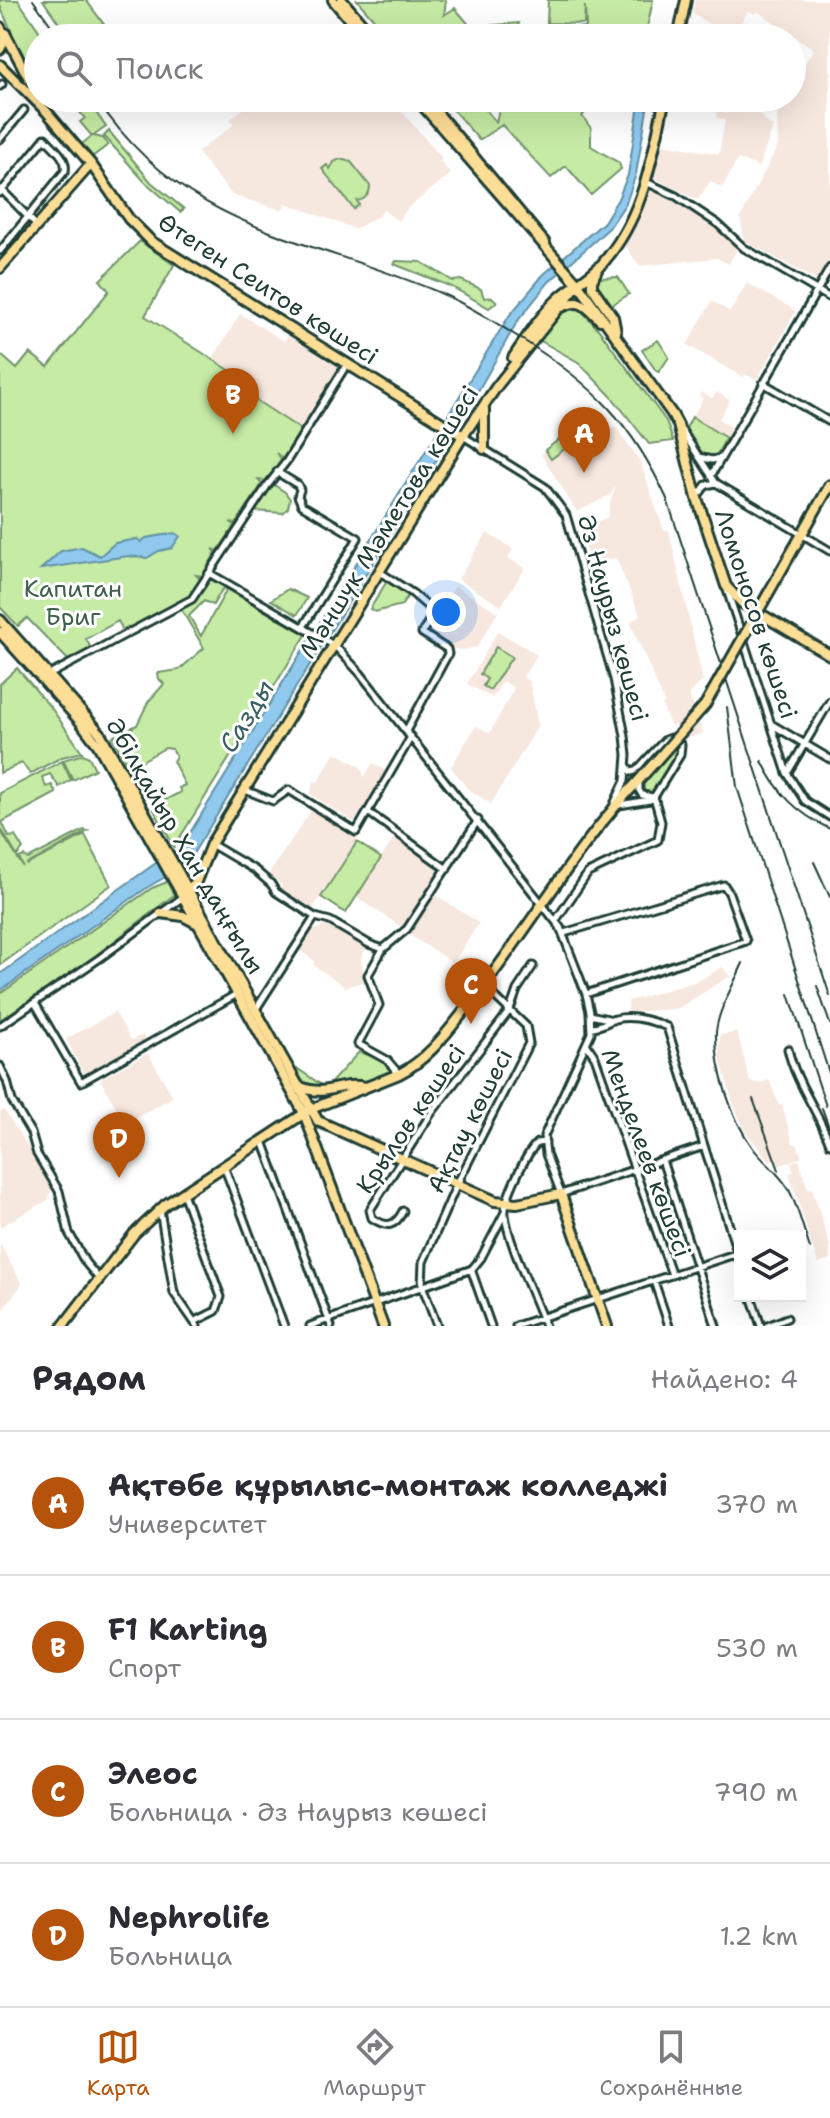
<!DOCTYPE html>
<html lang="ru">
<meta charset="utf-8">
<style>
body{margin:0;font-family:"Shantell Sans",sans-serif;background:#f7f7f7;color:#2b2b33}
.controls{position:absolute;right:24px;bottom:24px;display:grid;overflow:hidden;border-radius:0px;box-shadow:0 8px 32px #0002}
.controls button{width:72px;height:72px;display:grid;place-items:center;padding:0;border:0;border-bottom:2px solid #e1e1e2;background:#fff;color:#2b2b33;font:40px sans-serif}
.you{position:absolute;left:446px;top:612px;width:28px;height:28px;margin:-20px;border:6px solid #fff;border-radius:50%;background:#1a73e8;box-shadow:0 0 0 12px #1a73e833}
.badge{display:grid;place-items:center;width:52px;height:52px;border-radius:50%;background:#b45309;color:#fff;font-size:26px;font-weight:700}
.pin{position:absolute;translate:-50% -66px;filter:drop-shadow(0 2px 4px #0008)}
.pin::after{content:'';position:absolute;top:42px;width:28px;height:24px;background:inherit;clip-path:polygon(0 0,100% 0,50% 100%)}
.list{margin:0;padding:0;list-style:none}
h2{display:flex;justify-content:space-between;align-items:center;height:104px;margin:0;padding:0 32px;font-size:34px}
h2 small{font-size:26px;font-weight:400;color:#7c7c81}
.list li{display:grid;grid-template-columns:52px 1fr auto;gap:24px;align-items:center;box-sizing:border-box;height:144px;padding:0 32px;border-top:2px solid #e1e1e2}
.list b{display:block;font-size:30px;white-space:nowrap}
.list p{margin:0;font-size:26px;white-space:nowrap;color:#7c7c81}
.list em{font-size:26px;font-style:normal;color:#7c7c81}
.icon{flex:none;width:44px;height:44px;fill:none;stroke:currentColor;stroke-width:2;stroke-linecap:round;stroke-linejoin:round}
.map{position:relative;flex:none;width:830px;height:1326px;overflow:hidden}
.search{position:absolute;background:#fff;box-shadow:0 8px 32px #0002;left:24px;right:24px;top:24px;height:88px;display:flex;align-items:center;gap:20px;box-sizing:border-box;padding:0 28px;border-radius:44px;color:#7c7c81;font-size:30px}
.sheet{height:680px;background:#fff}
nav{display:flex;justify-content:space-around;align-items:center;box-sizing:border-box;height:112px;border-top:2px solid #e1e1e2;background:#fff;font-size:22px;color:#7c7c81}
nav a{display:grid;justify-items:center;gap:4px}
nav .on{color:#b45309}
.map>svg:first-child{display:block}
.built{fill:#f7e8df}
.green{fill:#c6eba5;stroke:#72946c;stroke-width:2}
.water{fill:#8fc9ee;stroke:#6291a4;stroke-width:2}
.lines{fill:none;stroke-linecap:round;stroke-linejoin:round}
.stream{stroke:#6291a4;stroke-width:2}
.minor-casing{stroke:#1f3d34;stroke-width:11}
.major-casing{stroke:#1f3d34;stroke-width:14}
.minor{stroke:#fff;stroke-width:5}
.major{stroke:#fdde96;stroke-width:8}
.rail{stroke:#1f3d34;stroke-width:2}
.major-bridge-casing{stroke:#1f3d34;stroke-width:14;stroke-linecap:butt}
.major-bridge{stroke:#fdde96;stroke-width:8}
.labels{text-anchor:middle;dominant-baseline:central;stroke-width:6;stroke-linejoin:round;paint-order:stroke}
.street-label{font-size:24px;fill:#1f3d34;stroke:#fff}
.park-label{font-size:24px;fill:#40604b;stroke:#fff}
.water-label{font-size:26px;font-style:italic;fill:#3b6062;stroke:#fff}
</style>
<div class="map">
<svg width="830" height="1326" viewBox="0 0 830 1326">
<rect width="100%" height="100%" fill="#fff"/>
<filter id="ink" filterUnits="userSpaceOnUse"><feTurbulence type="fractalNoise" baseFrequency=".0125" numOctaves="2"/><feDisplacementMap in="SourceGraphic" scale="16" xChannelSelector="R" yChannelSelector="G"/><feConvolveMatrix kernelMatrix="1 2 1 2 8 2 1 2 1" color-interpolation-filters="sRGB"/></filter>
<g filter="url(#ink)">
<path class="built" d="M695,0H830V260L818,281L745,241L740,218L778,146L777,111L784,98H792V84L814,49L757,11L755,14L748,11L737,29L732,27L727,35L692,14Z
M258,98H390L442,158L440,161L451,174L408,208L398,221L383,210L380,215L355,229L286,203L282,210L232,195L197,152L234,125L230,119Z
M719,98H746L765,121L773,127L759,167L738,159L722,188L710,181L698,200L654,178L662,144L719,154L725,120L716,117Z
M652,187L717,228L737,248L729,264L717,258L639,266L625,245Z
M747,283L796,311L757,380L745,374L743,377L687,345L712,301L730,312Z
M240,314L284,341L288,336L337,365L339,372L303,431L250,397L256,388L212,360Z
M701,392L712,398L717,392L730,400L719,419L733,428L716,456L703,454L686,428L703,399L699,396Z
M583,419L610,449L607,434L615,426L640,461L664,531L669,530L703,681L689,694L703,733L685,739L678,726L670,725L662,705L665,704L630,622L640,615L616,558L589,562L580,529L608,517L610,503L616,486L610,495L577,512L541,454Z
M487,533L513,549L508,558L525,568L501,606L458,579Z
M455,586L498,612L477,647L463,650L449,648L426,633Z
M498,631L537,655L523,677L530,682L538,726L491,804L467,788L451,767L476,726L490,733L514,688L503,681L492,698L467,684Z
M335,752L361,767L364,777L373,763L386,771L354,822L310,794L314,781L318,782Z
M312,809L359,837L311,911L279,891L282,885L268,875Z
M394,838L442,870L403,928L356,897Z
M434,894L479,923L453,963L408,934Z
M328,925L366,948L361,958L365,981L346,987L313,965L315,961L299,950L311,931Z
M722,967L730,976L677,1009L628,1012V1001L698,981Z
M115,1012L131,1040L143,1035L147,1042L86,1078L66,1039Z
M737,1032L750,1082L761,1083L769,1080L779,1105L782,1104L793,1144H797L802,1157L778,1166L775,1160L770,1162L745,1131L733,1103L719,1054L720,1035Z
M148,1053L173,1097L125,1123L100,1079Z
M4,1110L53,1185L48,1200L0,1227V1112Z
M799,1160L808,1189L812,1188L830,1246V1260L818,1264L789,1173L794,1172L791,1162Z
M0,1244L22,1284L0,1313Z"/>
<path class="green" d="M0,0H18L44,38H38L37,89L0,6Z
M43,0H86L114,38H69Z
M357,0H446L444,15L455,8L471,27L519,23L515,38H390Z
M548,0H653L645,38H533L550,30L586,27L585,6L584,24L547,23Z
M67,98H86L106,127L93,136L103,138L108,145L92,157L82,144L92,136L80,122L85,118Z
M443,98H476L496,122L502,98H598L582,116L591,128V146L619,163L621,169L591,195L566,166L551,178L502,125L479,140Z
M109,131L151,182L184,209L180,212L145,182L104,136Z
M340,159L351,162L370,186C370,194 365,200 357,201L359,205L354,209L322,169L327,165L330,169L334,162Z
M140,241L174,265L145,316L256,387L251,397L303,431L287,458L284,460L276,453L283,461L267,481L258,480L262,484L236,524L230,522L235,525L218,551L213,549L216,552L202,576L196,575L200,579L195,591H191L192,598L124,632L118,621L86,639L92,650L70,662L27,618L18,626L0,607V354L17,369L30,353L48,367L109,291L100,280Z
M396,261L421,262L453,281L461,280L481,289L484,298L492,297L497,302L489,308L452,287L394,264Z
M618,277L629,294L610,306L594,283L598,278Z
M577,306L599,330L666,421L673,441L649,444L611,396L578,362L539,340L565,310Z
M658,340L669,357L659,372L656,371L642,350Z
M692,417L726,438L716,456C700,459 693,439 686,428Z
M580,424L586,433L551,459L545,450Z
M271,483L285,492L290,499L288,508L283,513L255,511Z
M209,578L226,587L221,591L213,605L204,601L189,616L201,636L227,589L306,635L174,847L154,810L157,804L181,792L179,788L185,785L173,761L176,756L172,749L165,748L129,768L112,737L137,725L148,702L164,684L159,679L158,673L179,670L204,648L181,609L195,600Z
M387,581L409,594L402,605L375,612L370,609Z
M288,589L307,598L297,615L271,600Z
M496,647L512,657L490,690L483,686L487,679L480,674Z
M17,668L52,709L82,752L62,757L30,774L22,763L0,773V684Z
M671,742L678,746L679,752L654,792L647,794L643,792L642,783L666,743Z
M83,754L89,757L95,769L73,780L63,760Z
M62,761L71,780L59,787L50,774L42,777L46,787L52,785L56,793L2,822L9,837L15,836L23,849L17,856L0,827V793Z
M0,830L23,867L19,858L24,856L28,859L84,830L88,831L26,865L85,835L111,885L0,965Z
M357,842L381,858L346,913L321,897Z
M167,882L174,895L91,959L0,1020V994L152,888Z
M359,1052L384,1060L394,1072L364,1084L323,1091L303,1085L296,1073L298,1069L326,1088Z"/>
<path class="water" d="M640,98H649L636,174L626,203L609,228L549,282L517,322L465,414L186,865L148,887L0,991V974L160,860L180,849L509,316L543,275L604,222L618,199L628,175Z
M175,533L180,536L172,548L159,551L147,558L128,556L41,569L61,551L82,547L100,556L115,543L137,539L141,542L146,538Z"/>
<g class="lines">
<path class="stream" d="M321,1144L356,1241"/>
<defs>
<path id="minor" d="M0,86L2,84
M0,139L24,110
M646,182L676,196L718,224L744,248L830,298
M1,189L37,226
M0,193L45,138C53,147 68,158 65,171L0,251
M763,383L830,422
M682,431L716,483L830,551
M463,436L545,487L566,515L614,679L625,736L627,755L625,781L614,804
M699,457L712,460L720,458
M277,472L298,485L300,490L298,496L302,505L358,538L303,627
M711,476L830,268
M697,497L706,485L716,483
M380,572L412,593L434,612L422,633L447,649L448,654L406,731
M209,573L335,646L360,673L560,927L586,994L590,1012L591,1033L544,1136L546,1154L561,1194L704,1146
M727,590L787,773L805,801L830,817
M49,675L192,599L267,486L286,462L347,364
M771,724L830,759
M788,772L830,701
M639,782V790L642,795L653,797
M245,790L273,801L289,790L356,832L411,737
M619,805L650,800L654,797L680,755L681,745L670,738L665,740L636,771L631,772L627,766
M368,812L447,869
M211,844L255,870L271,884L276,892L315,917L330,921L369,944L383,949
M556,920L588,873L658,840L661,822L654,797
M564,933L724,885L729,893L746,941L586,994
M35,1003L81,1082L237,994
M256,1009L315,917
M590,1015L613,1020
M0,1026L100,958L183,897
M591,1027C602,1027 606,1022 615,1019C632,1015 653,1021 667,1027L740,1261
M587,1045L595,1057L672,1275
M788,1049C796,1084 818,1110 830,1144
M0,1066L7,1081L12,1101L31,1133L37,1154L59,1191L69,1233L85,1262L99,1279
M399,1074L387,1060L358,1044L379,1005L368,975L383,949L407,929L478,820
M263,1141L331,1326
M545,1142L537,1143C526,1154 503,1200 505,1215C509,1246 534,1295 545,1326
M662,1160L716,1326
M224,1166L284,1326
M183,1193L221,1297L216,1311L194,1322
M160,1210L174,1293L197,1326
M403,1211C395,1227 387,1228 372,1218L370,1210L430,1115L510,1010L517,990L533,966
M471,1269L491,1326
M654,1281L669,1326
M751,1296L761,1326
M310,1326L472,1269L481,1258L504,1214
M437,1326L422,1285L423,1262L457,1184L529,1043L526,1026L484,986
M516,1326L738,1253
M767,1326L787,1318"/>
<path id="major" d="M333,0L365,38
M342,0L374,38
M0,27L6,38L0,49
M5,33L38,96
M678,38L686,0
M0,65L46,111L91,164L129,219L152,242L463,436
M416,98L578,284L672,414L678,425L697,498L726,586L742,603L830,655
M425,98L545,243
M0,268L91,164
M597,270L592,281V287L613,317L616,332
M562,307C581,297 587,307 600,320
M513,358C527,337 540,316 558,299C572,286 589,278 602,264C644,217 652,157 665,98
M484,449V409
M794,548L830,485
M0,620L100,733L318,1121L495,1201L517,1203L561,1194L607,1326
M0,632L79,720L98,745L304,1113L383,1326
M186,894L195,884L211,844L463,436L497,386L578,284
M161,913L183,916L198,924
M298,1086C328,1099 337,1081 366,1087
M63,1326L134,1234L166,1204L311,1109L399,1074C427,1060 445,1035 465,1010C526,935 573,849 640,779"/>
</defs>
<use href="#minor" class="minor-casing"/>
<use href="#major" class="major-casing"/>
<use href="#minor" class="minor"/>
<use href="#major" class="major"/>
<path class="rail" d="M33,0L60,38
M96,98C183,230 304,236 438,292C468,305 495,322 523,340C593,384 632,423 667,499L830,996
M727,707L737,787L830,1076
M762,761C778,794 797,813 830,829
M814,862L830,897
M743,963C734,984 718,1010 716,1032C715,1069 731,1118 753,1148C764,1163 780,1173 789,1190C798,1207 803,1229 810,1248
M817,986L830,1024
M789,994L826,1106
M753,1099L779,1170
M822,1108L830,1130"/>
<defs>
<path id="major-bridge" d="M640,779L705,705L794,548"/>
</defs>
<use href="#major-bridge" class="major-bridge-casing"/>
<use href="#major-bridge" class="major-bridge"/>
</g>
</g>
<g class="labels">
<g class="street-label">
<text transform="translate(268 289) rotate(33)">Өтеген Сеитов көшесі</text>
<text transform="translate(389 522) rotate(-58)">Мәншүк Мәметова көшесі</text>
<text transform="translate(756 614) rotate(72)">Ломоносов көшесі</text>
<text transform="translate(613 618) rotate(75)">Әз Наурыз көшесі</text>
<text transform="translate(185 846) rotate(60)">Әбілқайыр Хан даңғылы</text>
<text transform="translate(411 1119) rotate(-56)">Крылов көшесі</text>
<text transform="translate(470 1121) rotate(-63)">Ақтау көшесі</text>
<text transform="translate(646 1153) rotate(70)">Менделеев көшесі</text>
</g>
<g class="park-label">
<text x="73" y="589">Капитан<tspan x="73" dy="28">Бриг</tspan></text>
</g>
<g class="water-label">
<text transform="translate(246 716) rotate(-58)">Сазды</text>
</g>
</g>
</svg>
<div class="controls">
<button><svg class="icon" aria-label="layers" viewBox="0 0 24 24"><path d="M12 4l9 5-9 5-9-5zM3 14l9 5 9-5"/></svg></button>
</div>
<div class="you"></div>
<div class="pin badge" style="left:584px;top:473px">A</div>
<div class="pin badge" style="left:233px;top:434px">B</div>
<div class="pin badge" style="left:471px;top:1024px">C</div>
<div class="pin badge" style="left:119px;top:1178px">D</div>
<div class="search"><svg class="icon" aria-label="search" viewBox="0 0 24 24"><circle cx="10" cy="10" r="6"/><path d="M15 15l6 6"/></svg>Поиск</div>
</div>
<section class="sheet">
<h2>Рядом<small>Найдено: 4</small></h2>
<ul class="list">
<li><span class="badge">A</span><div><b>Ақтөбе құрылыс-монтаж колледжі</b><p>Университет</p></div><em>370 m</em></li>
<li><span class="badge">B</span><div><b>F1 Karting</b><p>Спорт</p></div><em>530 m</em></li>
<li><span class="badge">C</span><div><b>Элеос</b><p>Больница · Әз Наурыз көшесі</p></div><em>790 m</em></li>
<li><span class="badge">D</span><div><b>Nephrolife</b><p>Больница</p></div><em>1.2 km</em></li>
</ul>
</section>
<nav>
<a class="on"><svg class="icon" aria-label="map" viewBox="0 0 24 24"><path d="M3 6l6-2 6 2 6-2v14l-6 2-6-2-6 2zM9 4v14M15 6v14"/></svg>Карта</a>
<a><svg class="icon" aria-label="directions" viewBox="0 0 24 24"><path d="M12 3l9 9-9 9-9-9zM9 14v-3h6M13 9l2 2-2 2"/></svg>Маршрут</a>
<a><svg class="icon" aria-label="saved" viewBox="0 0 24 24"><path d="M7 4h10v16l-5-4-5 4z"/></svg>Сохранённые</a>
</nav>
